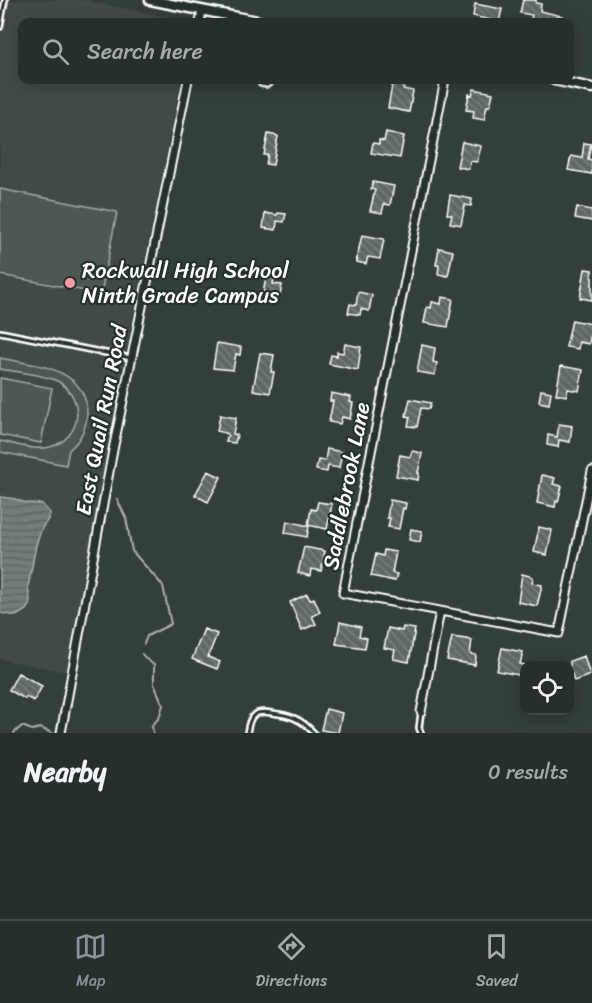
<!DOCTYPE html>
<style>
body{margin:0;font-family:Sriracha,sans-serif;background:#323b38;color:#f1f3f6}
.controls{position:absolute;right:18px;bottom:18px;display:grid;overflow:hidden;border-radius:12px;box-shadow:0 3px 15px #0003}
.controls button{width:54px;height:54px;display:grid;place-items:center;padding:0;border:0;border-bottom:2px solid #424a48;background:#262f2c;color:#f1f3f6;font:30px sans-serif}
.list{margin:0;padding:0;list-style:none}
h2{display:flex;justify-content:space-between;align-items:center;height:78px;margin:0;padding:0 24px;font-size:26px}
h2 small{font-size:20px;font-weight:400;color:#a4a9a9}
.icon{flex:none;width:33px;height:33px;fill:none;stroke:currentColor;stroke-width:2;stroke-linecap:round;stroke-linejoin:round}
.map{position:relative;flex:none;width:592px;height:733px;overflow:hidden}
.search{position:absolute;background:#262f2c;box-shadow:0 3px 15px #0003;left:18px;right:18px;top:18px;height:66px;display:flex;align-items:center;gap:15px;box-sizing:border-box;padding:0 21px;border-radius:12px;color:#a4a9a9;font-size:22px}
.sheet{height:186px;background:#262f2c}
nav{display:flex;justify-content:space-around;align-items:center;box-sizing:border-box;height:84px;border-top:2px solid #424a48;background:#262f2c;font-size:16px;color:#a4a9a9}
nav a{display:grid;justify-items:center;gap:3px}
nav .on{color:#8c9099}
.map>svg:first-child{display:block}
.built{fill:#404c47}
.garden{fill:#4d5853;stroke:#a6aca9;stroke-width:1.5}
.water{fill:url(#water-rules);stroke:#abb0ae;stroke-width:1.5}
.lines{fill:none;stroke-linecap:round;stroke-linejoin:round}
.stream{stroke:#abb0ae;stroke-width:2}
.building{fill:url(#building-back-hatch);stroke:#fff;stroke-width:1.5}
.service-casing{stroke:#fff;stroke-width:8}
.minor-casing{stroke:#fff;stroke-width:11}
.tertiary-casing{stroke:#fff;stroke-width:13}
.service{stroke:#26332d;stroke-width:3}
.minor{stroke:#26332d;stroke-width:7}
.tertiary{stroke:#26332d;stroke-width:8}
.poi-dot{fill:#ff9aa2;stroke:#26332d;stroke-width:2}
.labels{text-anchor:middle;dominant-baseline:central;stroke-width:4.5;stroke-linejoin:round;paint-order:stroke}
.poi-label{font-size:22px;fill:#fff;stroke:#26332d;text-anchor:start}
.street-label{font-size:22px;fill:#fff;stroke:#26332d}
</style>
<div class="map">
<svg width="592" height="733" viewBox="0 0 592 733">
<defs>
<pattern id="water-rules" width="6" height="5" patternUnits="userSpaceOnUse" patternTransform="scale(1.5)"><rect width="6" height="5" fill="#737b78"/><path d="M0 2.5h6" fill="none" stroke="#606462"/></pattern>
<pattern id="building-back-hatch" width="6" height="6" patternUnits="userSpaceOnUse" patternTransform="scale(1.5)"><rect width="6" height="6" fill="#5f6964"/><path d="M-1 5l2 2M0 0l6 6M5-1l2 2" fill="none" stroke="#77807b"/></pattern>
</defs>
<rect width="100%" height="100%" fill="#333f3a"/>
<filter id="ink" filterUnits="userSpaceOnUse"><feTurbulence type="fractalNoise" baseFrequency=".0167" numOctaves="2"/><feDisplacementMap in="SourceGraphic" scale="12" xChannelSelector="R" yChannelSelector="G"/><feConvolveMatrix kernelMatrix="1 2 1 2 8 2 1 2 1" color-interpolation-filters="sRGB"/></filter>
<g filter="url(#ink)">
<path class="built" d="M0,0H82L192,22H22V80H181L124,363L66,672L0,659Z"/>
<path class="garden" d="M0,189L117,212L101,294L0,275Z
M0,358C34,365 87,367 87,413C87,427 80,441 69,450L66,465L0,452V441C16,444 34,451 50,447C82,438 86,399 59,382C45,374 16,372 0,369Z
M0,378L52,388L41,443L0,435Z"/>
<path class="water" d="M0,497L15,499L26,503L42,504L50,513L49,518L42,528L36,545L28,587L30,599L29,605L26,610L16,616L0,613Z"/>
<g class="lines">
<path class="stream" d="M117,499L126,518L132,551L163,586L171,624L147,636L144,644
M142,654L146,659L154,665V684L163,705L159,718L152,725L153,733
M14,733L22,726L32,730L40,728L52,733"/>
</g>
<path class="building" d="M523,0H536V3L541,4L540,11L562,16L561,22H530L532,15L520,13Z
M475,4L502,9L499,22L473,16Z
M393,80L404,82L403,89L413,91L409,112L388,108Z
M474,89L493,93L490,106H487L484,120L473,118L474,111L466,110L469,94L472,95Z
M386,132L404,136L400,158L371,153L373,143L379,144V140L384,141Z
M268,134L278,136L273,165L266,164L268,155H264Z
M462,142L481,146L477,162L470,161L469,169L457,167Z
M584,143L591,144L588,159L592,160V174L568,170L571,156L582,158Z
M373,182L394,186L390,205L384,204L382,213L370,211L375,190L371,189Z
M450,195L472,199L471,206L465,205L461,225L450,223L452,214H447Z
M577,207L592,210V221L575,218Z
M265,213L277,215L278,213L286,214L284,222L277,221L276,230L263,228Z
M362,235L384,239L380,259L368,257L366,264L356,262Z
M439,248L453,251L448,276L438,274L439,265H436Z
M585,269L592,270V300L580,298Z
M267,273L275,275L273,284L282,285L280,295L275,294L274,300L262,298Z
M358,292L372,295L369,311L361,309L360,315L348,313L350,304L356,305Z
M442,297L453,299L448,327L424,323L427,307L431,308L432,302L441,304Z
M572,320L592,324L589,344L579,342L578,349L566,347Z
M217,343L241,347L240,355L236,354L233,370L213,368Z
M345,344L361,347L358,370L329,364L331,355L337,356V352L343,353Z
M422,345L435,348L433,362L437,363L435,375L417,372Z
M260,353L274,355L271,372H274L270,393L253,390Z
M561,366L583,370L579,391L568,389L566,396L556,394Z
M541,390L551,392L549,404L539,402Z
M331,393L351,397L350,402L353,403L350,419L342,417L340,424L329,422L333,401H330Z
M410,399L431,403L429,409L421,408L417,427L408,426L410,417L406,416Z
M220,415L236,418L233,434L237,435L235,443L226,442L228,434L217,431Z
M559,424L572,426L570,442L559,440L558,447L547,445L548,435L557,437Z
M327,449L342,452L339,468L328,466L327,472L316,470L318,460L325,461Z
M412,451L422,453L418,473H419L418,480L396,476L400,455L410,457Z
M208,471L221,477L208,502L195,495Z
M542,475L555,478L553,484L562,486L558,502L556,501L555,507L537,503Z
M390,500L406,503L405,509L403,508L399,529L388,527L390,518H387Z
M318,502L332,504L327,529L308,525L311,509L316,510Z
M287,521L309,526L307,537L285,533Z
M539,527L552,530L547,555L534,552Z
M411,529L422,531L420,542L409,540Z
M304,547L325,551L321,571L311,569L310,576L298,573Z
M384,550L396,552L392,573L397,574L395,581L371,576L376,554L383,556Z
M522,574L533,577L532,583L542,585L537,606L518,602Z
M307,594L310,600L314,598L320,612L312,616L316,624L302,630L290,602Z
M340,622L361,627L359,636L367,638L365,648L336,644Z
M403,627L415,629L409,662L393,659L395,650L384,648L388,628L402,631Z
M204,629L217,634L208,657L220,662L217,669L192,659Z
M452,637L472,640L470,654L476,655L475,665L447,660Z
M502,648L523,652L520,664L525,665V676L497,671Z
M584,656L590,675L574,681L572,674H570V661Z
M18,673L42,686L34,701L26,697L25,699L9,690Z
M326,709L342,713L338,733L321,730Z"/>
<g class="lines">
<defs>
<path id="service" d="M0,27L5,0
M259,80L261,84L267,85L271,82V80
M0,332L131,358
M247,733C248,727 249,719 254,715C259,711 266,712 272,713C291,715 301,719 314,733
M421,733L419,728L421,712"/>
<path id="minor" d="M200,22L202,11
M445,80L343,593L559,633L592,471
M421,712L440,611
M61,733L113,450L188,80"/>
<path id="tertiary" d="M150,0L262,22
M554,80L592,88"/>
</defs>
<use href="#service" class="service-casing"/>
<use href="#minor" class="minor-casing"/>
<use href="#tertiary" class="tertiary-casing"/>
<use href="#service" class="service"/>
<use href="#minor" class="minor"/>
<use href="#tertiary" class="tertiary"/>
</g>
</g>
<circle class="poi-dot" cx="70" cy="283" r="6"/>
<g class="labels">
<g class="poi-label">
<text x="82" y="270">Rockwall High School<tspan x="82" dy="25">Ninth Grade Campus</tspan></text>
</g>
<g class="street-label">
<text transform="translate(101 420) rotate(-79)">East Quail Run Road</text>
<text transform="translate(346 486) rotate(-79)">Saddlebrook Lane</text>
</g>
</g>
</svg>
<div class="controls">
<button><svg class="icon" aria-label="locate" viewBox="0 0 24 24"><circle cx="12" cy="12" r="6"/><path d="M12 2v4M12 18v4M2 12h4M18 12h4"/></svg></button>
</div>
<div class="search"><svg class="icon" aria-label="search" viewBox="0 0 24 24"><circle cx="10" cy="10" r="6"/><path d="M15 15l6 6"/></svg>Search here</div>
</div>
<section class="sheet">
<h2>Nearby<small>0 results</small></h2>
<ul class="list">
</ul>
</section>
<nav>
<a class="on"><svg class="icon" aria-label="map" viewBox="0 0 24 24"><path d="M3 6l6-2 6 2 6-2v14l-6 2-6-2-6 2zM9 4v14M15 6v14"/></svg>Map</a>
<a><svg class="icon" aria-label="directions" viewBox="0 0 24 24"><path d="M12 3l9 9-9 9-9-9zM9 14v-3h6M13 9l2 2-2 2"/></svg>Directions</a>
<a><svg class="icon" aria-label="saved" viewBox="0 0 24 24"><path d="M7 4h10v16l-5-4-5 4z"/></svg>Saved</a>
</nav>
